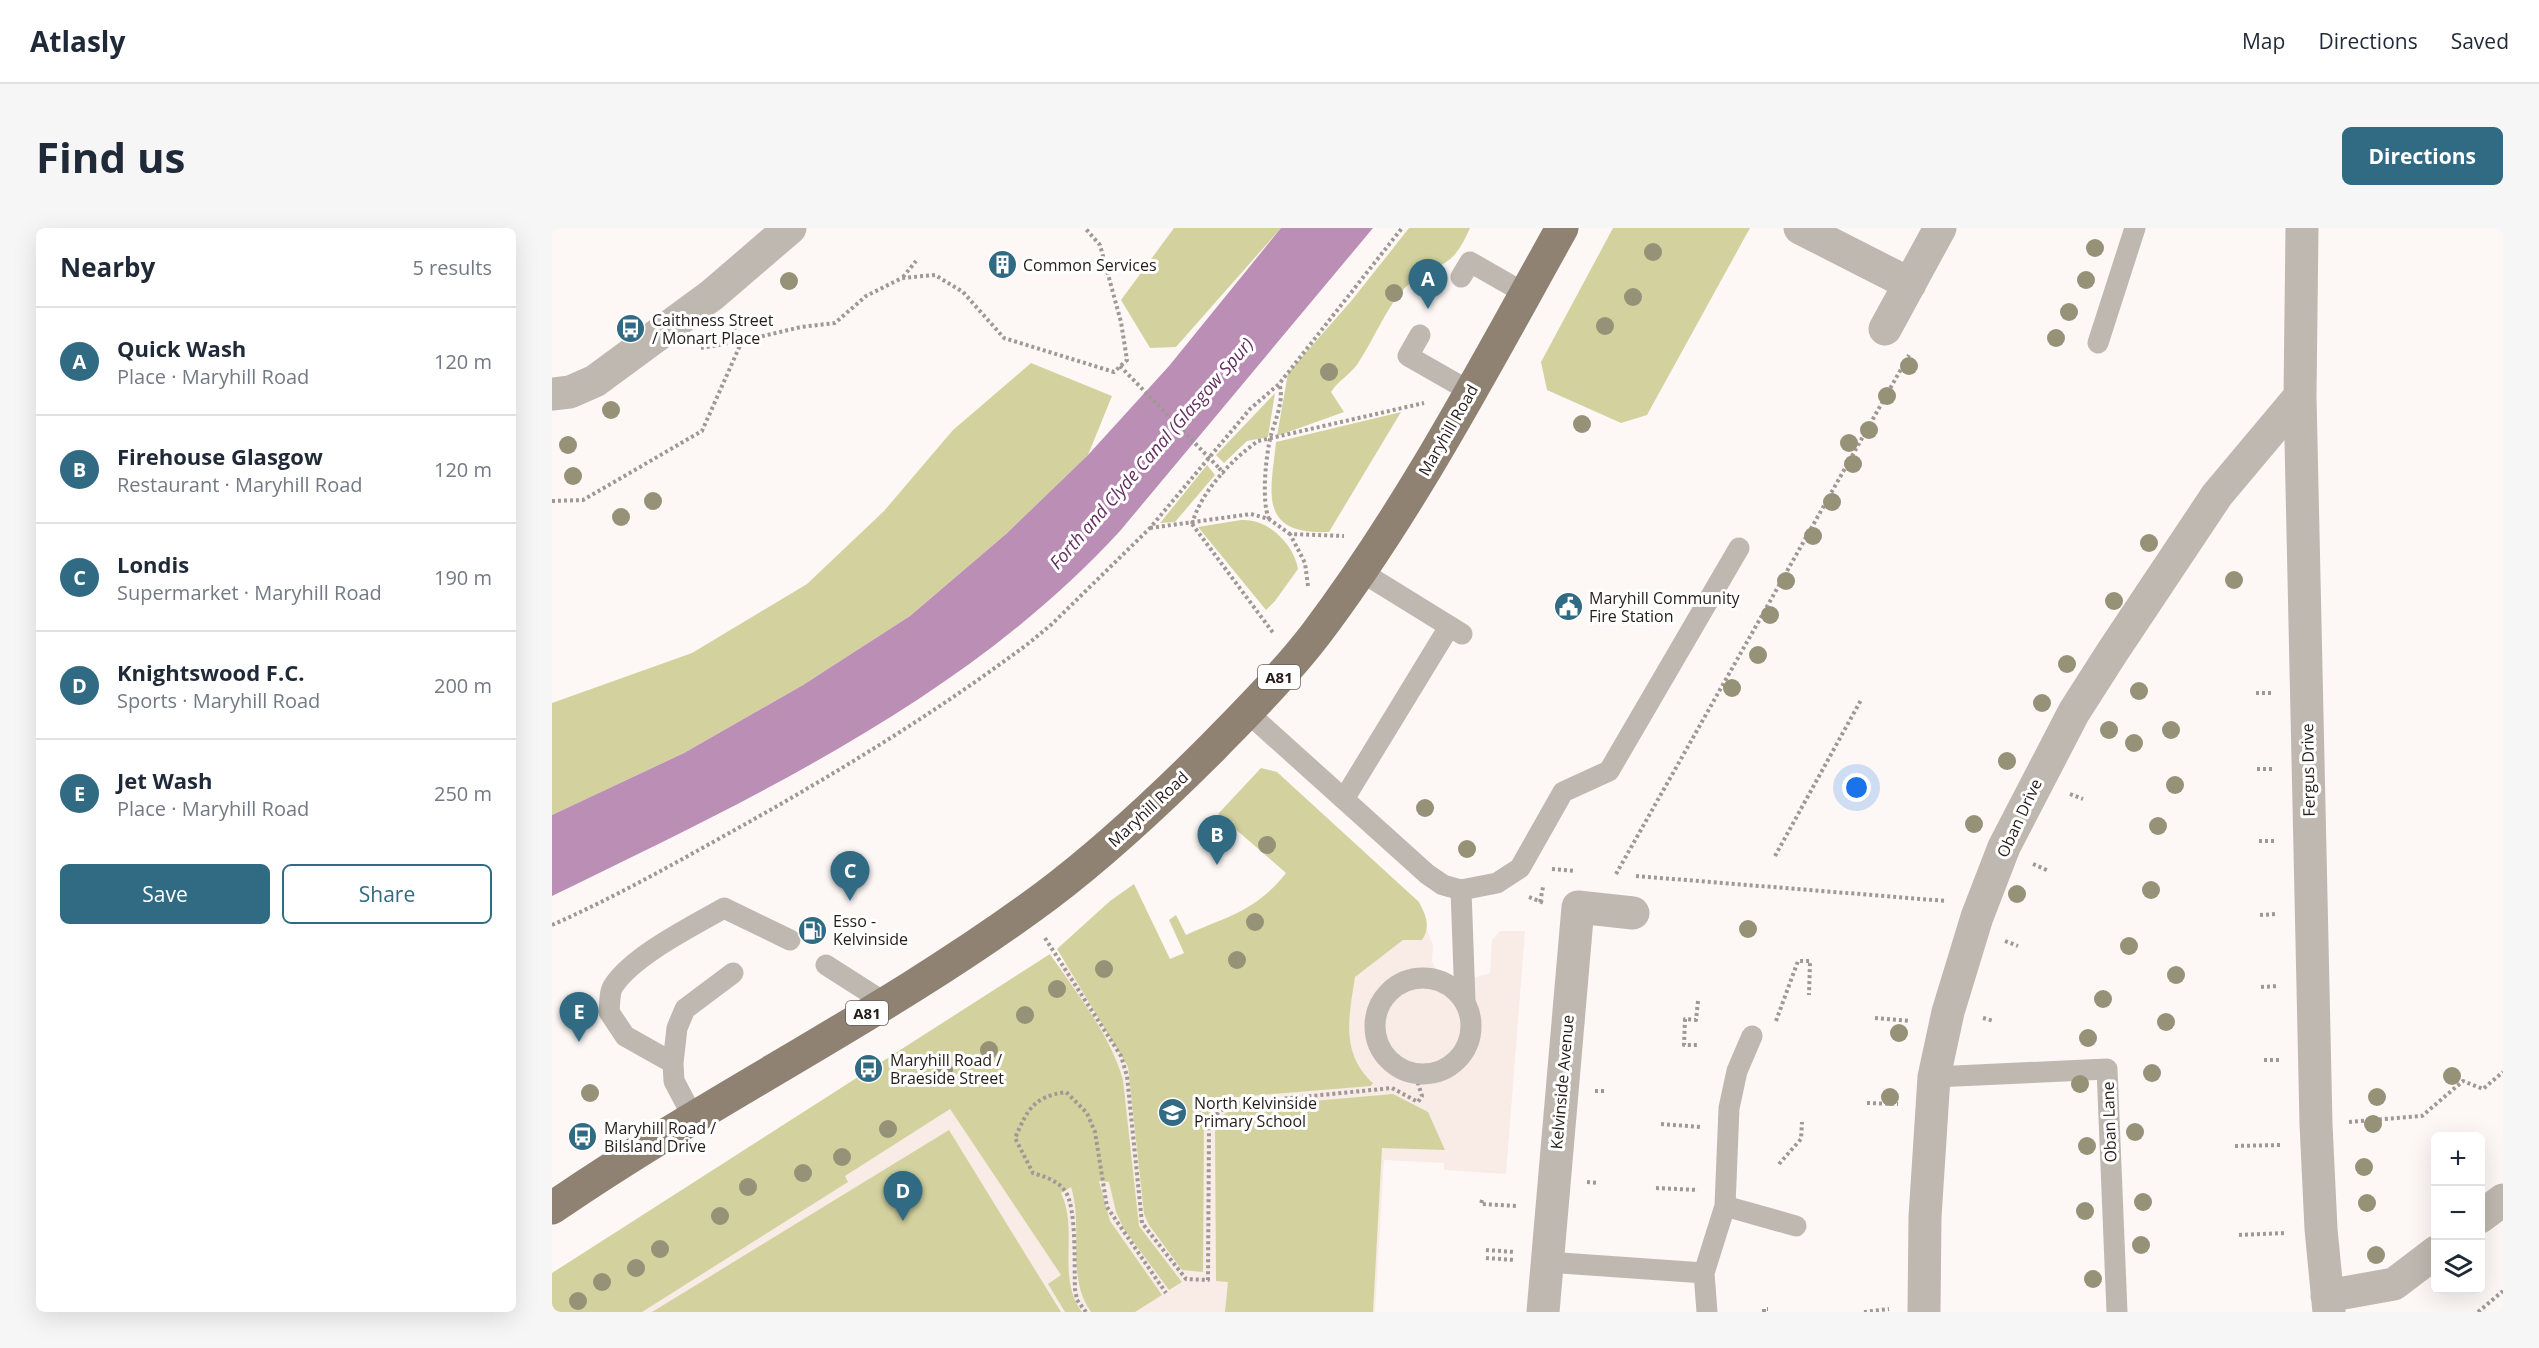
<!DOCTYPE html>
<meta charset="utf-8">
<style>
body{margin:0;font-family:"Open Sans",sans-serif;background:#f6f6f7;color:#1f2937}
.controls{position:absolute;right:18px;bottom:18px;display:grid;overflow:hidden;border-radius:9px;box-shadow:0 6px 24px #0002}
.controls button{width:54px;height:54px;display:grid;place-items:center;padding:0;border:0;border-bottom:2px solid #e0e1e3;background:#fff;color:#1f2937;font:30px sans-serif}
.you{position:absolute;left:1305px;top:560px;width:21px;height:21px;margin:-15px;border:4px solid #fff;border-radius:50%;background:#1a73e8;box-shadow:0 0 0 9px #1a73e833}
.badge{display:grid;place-items:center;width:39px;height:39px;border-radius:50%;background:#306b83;color:#fff;font-size:20px;font-weight:700}
.pin{position:absolute;translate:-50% -50px;filter:drop-shadow(0 2px 3px #0008)}
.pin::after{content:'';position:absolute;top:32px;width:21px;height:18px;background:inherit;clip-path:polygon(0 0,100% 0,50% 100%)}
.list{margin:0;padding:0;list-style:none}
h2{display:flex;justify-content:space-between;align-items:center;height:78px;margin:0;padding:0 24px;font-size:26px}
h2 small{font-size:20px;font-weight:400;color:#747a83}
.list li{display:grid;grid-template-columns:39px 1fr auto;gap:18px;align-items:center;box-sizing:border-box;height:108px;padding:0 24px;border-top:2px solid #e0e1e3}
.list b{display:block;font-size:22px;white-space:nowrap}
.list p{margin:0;font-size:20px;white-space:nowrap;color:#747a83}
.list em{font-size:20px;font-style:normal;color:#747a83}
.actions{display:flex;gap:12px;padding:18px 24px}
.actions a{flex:1;padding:14px 0;border:2px solid #306b83;border-radius:9px;text-align:center;font-size:21px;color:#306b83}
.actions .main{background:#306b83;color:#fff}
.icon{flex:none;width:33px;height:33px;fill:none;stroke:currentColor;stroke-width:2;stroke-linecap:round;stroke-linejoin:round}
.map{position:relative;flex:none;width:1951px;height:1084px;overflow:hidden;border-radius:9px}
header{display:flex;align-items:center;gap:36px;box-sizing:border-box;height:84px;padding:0 30px;background:#fff;border-bottom:2px solid #e0e1e3}
header strong{font-size:28px}
nav{display:flex;gap:33px;margin-inline-start:auto;font-size:21px}
.intro{display:flex;align-items:center;justify-content:space-between;box-sizing:border-box;height:144px;padding:0 36px}
h1{margin:0;font-size:42px}
.button{padding:15px 27px;border-radius:9px;background:#306b83;color:#fff;font-size:21px;font-weight:700}
main{display:flex;gap:36px;padding:0 36px}
aside{flex:1;background:#fff;border-radius:9px;box-shadow:0 6px 24px #0002}
.map>svg:first-child{display:block}
.built{fill:#f9ebe6}
.green{fill:#d3d29f}
.water{fill:#bb8eb5}
.lines{fill:none;stroke-linecap:round;stroke-linejoin:round}
.path{stroke:#9f9896;stroke-width:4;stroke-dasharray:3 3;stroke-linecap:butt}
.service{stroke:#bfb8b0;stroke-width:21}
.minor{stroke:#bfb8b0;stroke-width:33}
.primary{stroke:#8f8273;stroke-width:33}
.path-bridge{stroke:#9f9896;stroke-width:4;stroke-dasharray:3 3;stroke-linecap:butt}
.tree{fill:#959278}
.labels{text-anchor:middle;dominant-baseline:central;stroke-width:6;stroke-linejoin:round;paint-order:stroke}
.shield{fill:#fff;stroke:#66605e;stroke-width:1.5}
.shield-label{font-size:15px;font-weight:bold;fill:#251c19}
.poi-label{font-size:16px;fill:#251c19;stroke:#fff;text-anchor:start}
.street-label{font-size:16px;fill:#251c19;stroke:#fff}
.water-label{font-size:18px;font-style:italic;fill:#642c5f;stroke:#fff}
</style>
<header>
<strong>Atlasly</strong>
<nav><a>Map</a><a>Directions</a><a>Saved</a></nav>
</header>
<div class="intro"><h1>Find us</h1><a class="button">Directions</a></div>
<main>
<aside>
<h2>Nearby<small>5 results</small></h2>
<ul class="list">
<li><span class="badge">A</span><div><b>Quick Wash</b><p>Place · Maryhill Road</p></div><em>120 m</em></li>
<li><span class="badge">B</span><div><b>Firehouse Glasgow</b><p>Restaurant · Maryhill Road</p></div><em>120 m</em></li>
<li><span class="badge">C</span><div><b>Londis</b><p>Supermarket · Maryhill Road</p></div><em>190 m</em></li>
<li><span class="badge">D</span><div><b>Knightswood F.C.</b><p>Sports · Maryhill Road</p></div><em>200 m</em></li>
<li><span class="badge">E</span><div><b>Jet Wash</b><p>Place · Maryhill Road</p></div><em>250 m</em></li>
</ul>
<div class="actions"><a class="main">Save</a><a>Share</a></div>
</aside>
<div class="map">
<svg width="1951" height="1084" viewBox="0 0 1951 1084">
<rect width="100%" height="100%" fill="#fdf8f6"/>
<path class="built" d="M795,641L875,702L881,717L880,734L891,752L912,753L938,745L940,712L948,703H973L954,946L892,942V935L832,932L823,1084H0V1060L518,730L578,836Z"/>
<path class="green" d="M622,0H729L624,119L598,120L569,72Z
M857,0H918C898,46 888,30 856,57C838,71 819,118 804,138C796,148 786,153 779,164L792,184L725,208L736,145L800,72Z
M1061,0H1198L1095,187L1069,195L995,162L989,134Z
M479,135L560,168L536,227L454,306L358,388L251,457L132,525L0,587V475L140,425L255,356L332,283L401,202Z
M723,165L716,209L695,213L672,235L664,227Z
M849,184L777,304C705,307 719,264 724,214Z
M655,237L663,247L623,294L608,295Z
M689,292C716,290 742,316 746,341L723,373L714,382L646,299Z
M709,540L725,544L867,674C874,688 879,698 870,712H851L803,749C797,788 788,825 821,855L819,858L686,869C668,872 661,880 652,896L651,1044L630,1042L597,997L592,986L576,839L505,721L558,673L582,656L618,731L632,725L617,692L624,687L634,707C676,688 703,684 734,645L666,586Z
M498,726C525,766 558,806 571,852L587,998L630,1054L617,1062L572,1001L564,984L557,954L547,953L558,993L610,1067L583,1084H539C513,1047 532,1000 519,959L509,965C527,1002 504,1050 530,1084H513L496,1056L509,1047L398,881L293,948L296,954L90,1084H0V1045Z
M841,866L876,884L893,922L830,920L821,1084H673L676,1054L664,1053L663,904L667,890L681,880Z
M397,902L509,1084H100Z"/>
<path class="water" d="M729,0H821L568,303C415,470 201,570 0,668V587L132,525L251,457L358,388L454,306L536,227L617,138Z"/>
<g class="lines">
<path class="path" d="M351,49L364,33
M178,95L190,113L249,99L283,95L314,68L350,50L383,47L411,64L452,110L562,144L575,132L569,94L548,17L533,0
M667,240L672,246
M0,273L31,272L150,203L190,113L149,120
M717,291C709,273 714,226 719,207C723,193 733,170 727,156
M640,296C649,264 679,232 706,213L872,175
M640,296L722,406
M598,300L699,286L717,291L738,306
M756,358L753,335L738,306L792,308
M1704,465H1721
M1705,541H1722
M1518,566L1531,571
M1707,613H1724
M1223,628L1309,472
M1481,636L1497,643
M1000,641L1023,643
M1064,646L1357,127
M1084,648L1394,673
M977,669L992,675
M988,674L991,659
M1708,687L1725,686
M0,697C68,667 132,630 197,594C293,540 389,481 477,415L500,396L598,300L698,181L727,156L850,0
M493,710L569,828L575,848L590,995L634,1051L656,1052L657,901L662,888L678,876L840,860L866,874L870,868L863,846
M1453,713L1466,718
M1709,759L1727,758
M1146,773L1144,792L1133,791L1132,817H1146
M1323,790L1358,793
M1431,790L1442,793
M1224,793L1246,733H1258L1257,767
M1712,832H1729
M1043,863H1053
M1315,875L1346,876
M1797,894L1870,888L1911,853L1931,861L1951,844
M1109,896L1148,899
M1683,918L1730,917
M1227,936L1249,911L1250,894
M1035,954L1046,955
M1104,960L1146,962
M930,972L929,976L966,978
M1687,1007L1734,1005
M934,1022L963,1024
M934,1030L963,1032
M534,1084L525,1072L523,1061C522,1039 525,979 513,963C505,952 493,949 481,945L463,910C476,881 481,869 514,864L535,885L543,904L555,979L614,1065
M1212,1084V1081H1216
M1312,1084L1337,1081
M1926,1084L1951,1063"/>
<path class="service" d="M909,49L918,34L974,66
M868,107L856,128L919,164
M1546,115L1583,0
M808,343L910,406
M695,484L875,646L891,657L909,662L945,655L968,640L1011,564L1057,543L1187,320
M792,571L897,399
M909,662L913,773
M274,737L332,774
M823 798a48 48 0 1 1 96 0a48 48 0 1 1-96 0Z
M121,835L73,808L57,784C58,776 57,763 62,757C82,727 141,698 172,680L238,712
M1382,849L1555,841L1565,1084
M141,889L122,853L121,835L125,800L133,781L181,745
M1173,978L1244,998
M995,1034L1152,1045L1173,978L1177,880L1185,843L1200,808
M1152,1045L1155,1084"/>
<path class="minor" d="M1248,0L1358,56
M1750,0L1748,168L1764,896L1769,1001L1777,1084
M1333,101L1388,0
M0,166L18,164L43,153L160,67L238,0
M1928,989L1951,972
M1775,1068L1842,1056L1884,1024
M991,1084L1026,679L1081,685
M1372,1084L1373,989L1382,849L1396,784L1425,689L1452,619L1522,484L1561,423L1665,267L1748,168"/>
<path class="primary" d="M0,980C160,870 338,784 494,668C554,623 608,572 661,519C696,483 732,447 763,407C859,280 933,138 1010,0"/>
<path class="path-bridge" d="M568,138L667,240"/>
</g>
<g class="tree">
<circle cx="1543" cy="20" r="9"/>
<circle cx="1101" cy="24" r="9"/>
<circle cx="1534" cy="52" r="9"/>
<circle cx="237" cy="53" r="9"/>
<circle cx="842" cy="65" r="9"/>
<circle cx="1081" cy="69" r="9"/>
<circle cx="1517" cy="84" r="9"/>
<circle cx="1053" cy="98" r="9"/>
<circle cx="1504" cy="110" r="9"/>
<circle cx="1357" cy="138" r="9"/>
<circle cx="777" cy="144" r="9"/>
<circle cx="1335" cy="168" r="9"/>
<circle cx="59" cy="182" r="9"/>
<circle cx="1030" cy="196" r="9"/>
<circle cx="1317" cy="202" r="9"/>
<circle cx="1297" cy="215" r="9"/>
<circle cx="16" cy="217" r="9"/>
<circle cx="1301" cy="236" r="9"/>
<circle cx="21" cy="248" r="9"/>
<circle cx="101" cy="273" r="9"/>
<circle cx="1280" cy="274" r="9"/>
<circle cx="69" cy="289" r="9"/>
<circle cx="1261" cy="308" r="9"/>
<circle cx="1597" cy="315" r="9"/>
<circle cx="1682" cy="352" r="9"/>
<circle cx="1234" cy="353" r="9"/>
<circle cx="1562" cy="373" r="9"/>
<circle cx="1218" cy="387" r="9"/>
<circle cx="1206" cy="427" r="9"/>
<circle cx="1515" cy="436" r="9"/>
<circle cx="1180" cy="460" r="9"/>
<circle cx="1587" cy="463" r="9"/>
<circle cx="1490" cy="475" r="9"/>
<circle cx="1557" cy="502" r="9"/>
<circle cx="1619" cy="502" r="9"/>
<circle cx="1582" cy="515" r="9"/>
<circle cx="1455" cy="533" r="9"/>
<circle cx="1623" cy="557" r="9"/>
<circle cx="873" cy="580" r="9"/>
<circle cx="1422" cy="596" r="9"/>
<circle cx="1606" cy="598" r="9"/>
<circle cx="715" cy="617" r="9"/>
<circle cx="915" cy="621" r="9"/>
<circle cx="1599" cy="662" r="9"/>
<circle cx="1465" cy="666" r="9"/>
<circle cx="703" cy="694" r="9"/>
<circle cx="1196" cy="701" r="9"/>
<circle cx="1577" cy="718" r="9"/>
<circle cx="685" cy="732" r="9"/>
<circle cx="552" cy="741" r="9"/>
<circle cx="1624" cy="747" r="9"/>
<circle cx="505" cy="761" r="9"/>
<circle cx="1551" cy="771" r="9"/>
<circle cx="473" cy="787" r="9"/>
<circle cx="1614" cy="794" r="9"/>
<circle cx="1347" cy="805" r="9"/>
<circle cx="1536" cy="810" r="9"/>
<circle cx="437" cy="822" r="9"/>
<circle cx="392" cy="842" r="9"/>
<circle cx="1600" cy="845" r="9"/>
<circle cx="1900" cy="848" r="9"/>
<circle cx="1528" cy="856" r="9"/>
<circle cx="38" cy="865" r="9"/>
<circle cx="1338" cy="869" r="9"/>
<circle cx="1825" cy="869" r="9"/>
<circle cx="1821" cy="896" r="9"/>
<circle cx="336" cy="901" r="9"/>
<circle cx="1583" cy="904" r="9"/>
<circle cx="1535" cy="918" r="9"/>
<circle cx="290" cy="929" r="9"/>
<circle cx="1812" cy="939" r="9"/>
<circle cx="251" cy="945" r="9"/>
<circle cx="196" cy="959" r="9"/>
<circle cx="1591" cy="974" r="9"/>
<circle cx="1815" cy="975" r="9"/>
<circle cx="1533" cy="983" r="9"/>
<circle cx="168" cy="988" r="9"/>
<circle cx="1589" cy="1017" r="9"/>
<circle cx="108" cy="1021" r="9"/>
<circle cx="1824" cy="1027" r="9"/>
<circle cx="84" cy="1040" r="9"/>
<circle cx="1541" cy="1051" r="9"/>
<circle cx="50" cy="1054" r="9"/>
<circle cx="26" cy="1073" r="9"/>
</g>
<defs>
<symbol id="building-disc" viewBox="-11 -11 22 22"><circle r="9.5" fill="#306b83" stroke="#fff"/><path d="M-4-6H4V6H1V3H-1V6H-4ZM-2.5-4.3h1.7v1.8h-1.7ZM.8-4.3h1.7v1.8H.8ZM-2.5-1h1.7V.8h-1.7ZM.8-1h1.7V.8H.8Z" fill="#fff"/></symbol>
<symbol id="bus-disc" viewBox="-11 -11 22 22"><circle r="9.5" fill="#306b83" stroke="#fff"/><path d="M-5-6H5V4H4V6H2V4H-2V6H-4V4H-5ZM-3.5-4V0h7V-4ZM-3.5 1.2v1.5H-2V1.2ZM2 1.2v1.5H3.5V1.2Z" fill="#fff"/></symbol>
<symbol id="civic-disc" viewBox="-11 -11 22 22"><circle r="9.5" fill="#306b83" stroke="#fff"/><path d="M-.6-6.5H3V-4.5H.6V-3L4-1V1h2V6H-6V1h2V-1L-.6-3ZM-1.2 2.5V6h2.4V2.5Z" fill="#fff"/></symbol>
<symbol id="fuel-disc" viewBox="-11 -11 22 22"><circle r="9.5" fill="#306b83" stroke="#fff"/><path d="M-5.5-6h7V0h2V4h1.3V-2.5L3-4.5l.8-.8L6-3V5H2.5V1h-1V6h-7ZM-4.2-4.7v3.2H.2V-4.7Z" fill="#fff"/></symbol>
<symbol id="school-disc" viewBox="-11 -11 22 22"><circle r="9.5" fill="#306b83" stroke="#fff"/><path d="M0-5L7-2L0 1L-7-2ZM-4 1L0 2.5L4 1V4Q0 6-4 4Z" fill="#fff"/></symbol>
</defs>
<g fill-rule="evenodd">
<use href="#building-disc" x="434" y="20" width="33" height="33"/>
<use href="#bus-disc" x="62" y="84" width="33" height="33"/>
<use href="#civic-disc" x="1000" y="362" width="33" height="33"/>
<use href="#fuel-disc" x="244" y="686" width="33" height="33"/>
<use href="#bus-disc" x="300" y="824" width="33" height="33"/>
<use href="#school-disc" x="604" y="868" width="33" height="33"/>
<use href="#bus-disc" x="14" y="892" width="33" height="33"/>
</g>
<g class="labels">
<g class="shield">
<rect x="706" y="437" width="42" height="24" rx="4.5"/>
<rect x="294" y="773" width="42" height="24" rx="4.5"/>
</g>
<g class="shield-label">
<text x="727" y="449">A81</text>
<text x="315" y="785">A81</text>
</g>
<g class="poi-label">
<text x="471" y="37">Common Services</text>
<text x="100" y="92">Caithness Street<tspan x="100" dy="18">/ Monart Place</tspan></text>
<text x="1037" y="370">Maryhill Community<tspan x="1037" dy="18">Fire Station</tspan></text>
<text x="281" y="693">Esso -<tspan x="281" dy="18">Kelvinside</tspan></text>
<text x="338" y="832">Maryhill Road /<tspan x="338" dy="18">Braeside Street</tspan></text>
<text x="642" y="875">North Kelvinside<tspan x="642" dy="18">Primary School</tspan></text>
<text x="52" y="900">Maryhill Road /<tspan x="52" dy="18">Bilsland Drive</tspan></text>
</g>
<g class="street-label">
<text transform="translate(896 202) rotate(-60)">Maryhill Road</text>
<text transform="translate(1756 542) rotate(-91)">Fergus Drive</text>
<text transform="translate(596 581) rotate(-43)">Maryhill Road</text>
<text transform="translate(1467 590) rotate(-65)">Oban Drive</text>
<text transform="translate(1010 854) rotate(-85)">Kelvinside Avenue</text>
<text transform="translate(1557 894) rotate(-92)">Oban Lane</text>
</g>
<g class="water-label">
<text transform="translate(599 225) rotate(-49)">Forth and Clyde Canal (Glasgow Spur)</text>
</g>
</g>
</svg>
<div class="controls">
<button>+</button>
<button>−</button>
<button><svg class="icon" aria-label="layers" viewBox="0 0 24 24"><path d="M12 4l9 5-9 5-9-5zM3 14l9 5 9-5"/></svg></button>
</div>
<div class="you"></div>
<div class="pin badge" style="left:876px;top:81px">A</div>
<div class="pin badge" style="left:665px;top:637px">B</div>
<div class="pin badge" style="left:298px;top:673px">C</div>
<div class="pin badge" style="left:351px;top:993px">D</div>
<div class="pin badge" style="left:27px;top:814px">E</div>
</div>
</main>
